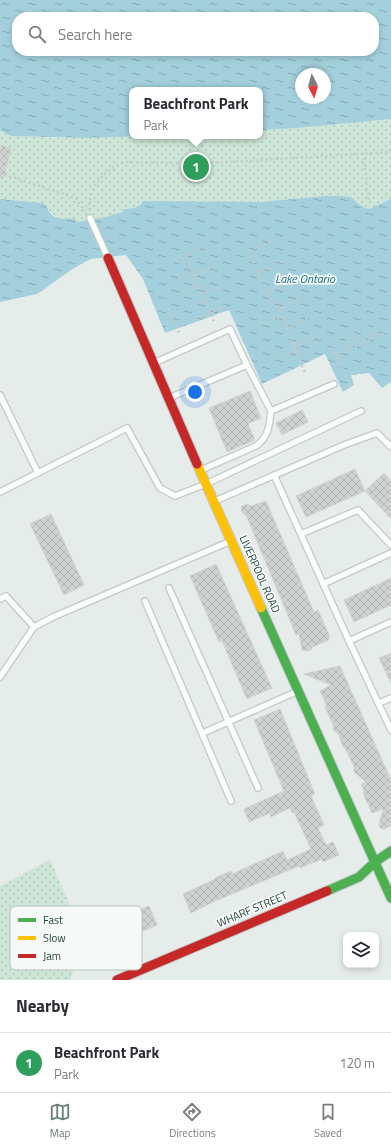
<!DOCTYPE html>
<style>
body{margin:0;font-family:"Titillium Web",sans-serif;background:#f7f7f7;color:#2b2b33}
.controls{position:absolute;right:12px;bottom:12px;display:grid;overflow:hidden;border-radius:8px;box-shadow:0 2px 6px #0003}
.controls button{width:36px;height:36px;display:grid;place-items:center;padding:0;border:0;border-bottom:1px solid #e1e1e2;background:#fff;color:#2b2b33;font:20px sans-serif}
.compass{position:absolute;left:295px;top:68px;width:36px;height:36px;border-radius:50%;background:#fff;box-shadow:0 2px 6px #0003;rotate:174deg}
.you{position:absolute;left:195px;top:392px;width:14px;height:14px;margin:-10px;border:3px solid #fff;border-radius:50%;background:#1a73e8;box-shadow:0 0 0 6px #1a73e833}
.badge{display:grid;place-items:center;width:26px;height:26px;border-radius:50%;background:#677e79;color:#fff;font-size:13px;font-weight:700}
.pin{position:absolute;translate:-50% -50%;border:2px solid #fff;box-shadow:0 1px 4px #0006}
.popup{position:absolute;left:129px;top:87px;width:134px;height:52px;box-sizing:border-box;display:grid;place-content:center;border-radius:8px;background:#fff;filter:drop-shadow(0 1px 3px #0005);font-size:13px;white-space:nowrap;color:#7c7c81}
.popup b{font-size:15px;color:#2b2b33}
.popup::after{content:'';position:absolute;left:50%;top:100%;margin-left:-8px;border:8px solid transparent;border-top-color:#fff}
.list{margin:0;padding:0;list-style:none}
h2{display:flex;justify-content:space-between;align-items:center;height:52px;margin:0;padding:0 16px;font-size:17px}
h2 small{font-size:13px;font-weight:400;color:#7c7c81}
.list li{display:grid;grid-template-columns:26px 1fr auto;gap:12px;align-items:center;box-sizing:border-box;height:60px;padding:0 16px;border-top:1px solid #e1e1e2}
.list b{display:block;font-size:15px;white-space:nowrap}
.list p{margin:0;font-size:13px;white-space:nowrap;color:#7c7c81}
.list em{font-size:13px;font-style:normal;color:#7c7c81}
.icon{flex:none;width:22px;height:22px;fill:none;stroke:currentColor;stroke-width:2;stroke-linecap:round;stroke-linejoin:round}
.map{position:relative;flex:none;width:391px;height:980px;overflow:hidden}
.search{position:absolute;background:#fff;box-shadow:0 2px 6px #0003;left:12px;right:12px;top:12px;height:44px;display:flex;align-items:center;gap:10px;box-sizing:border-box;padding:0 14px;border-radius:16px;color:#7c7c81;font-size:15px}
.sheet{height:112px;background:#fff}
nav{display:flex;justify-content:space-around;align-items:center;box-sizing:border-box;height:56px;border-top:1px solid #e1e1e2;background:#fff;font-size:11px;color:#7c7c81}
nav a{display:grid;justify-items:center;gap:2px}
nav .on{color:#677e79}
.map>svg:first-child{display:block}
.park{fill:url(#park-dots)}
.water{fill:url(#water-ripples);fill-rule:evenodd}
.building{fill:url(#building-cross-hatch);stroke:#cfd5d3}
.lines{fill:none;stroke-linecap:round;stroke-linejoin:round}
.lane-casing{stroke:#c3c9c7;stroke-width:8}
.fast-casing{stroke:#c1cac7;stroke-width:11}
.slow-casing{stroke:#c1cac7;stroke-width:11}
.jam-casing{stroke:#c1cac7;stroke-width:11}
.path{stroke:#c2cbca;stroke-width:2.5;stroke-dasharray:2 3;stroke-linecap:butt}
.lane{stroke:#fbfcfc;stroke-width:5.5}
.fast{stroke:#4caf50;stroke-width:9}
.slow{stroke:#ffc107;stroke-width:9}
.jam{stroke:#c62828;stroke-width:9}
.labels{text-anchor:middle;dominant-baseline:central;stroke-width:3.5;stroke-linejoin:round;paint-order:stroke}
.street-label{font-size:11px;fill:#22423c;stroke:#f5faf8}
.water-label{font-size:12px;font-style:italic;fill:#166883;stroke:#f5faf8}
.key{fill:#f5faf8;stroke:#b6c3c0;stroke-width:1}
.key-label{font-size:11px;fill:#22423c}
</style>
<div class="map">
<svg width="391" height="980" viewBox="0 0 391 980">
<defs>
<pattern id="park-dots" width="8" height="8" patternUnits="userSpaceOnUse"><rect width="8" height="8" fill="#cee6d8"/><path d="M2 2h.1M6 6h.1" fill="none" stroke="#b1c6ba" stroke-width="1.8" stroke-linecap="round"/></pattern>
<pattern id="water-ripples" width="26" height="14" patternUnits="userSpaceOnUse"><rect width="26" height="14" fill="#a4d0dd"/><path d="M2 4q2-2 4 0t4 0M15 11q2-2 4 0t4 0" fill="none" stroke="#85aab4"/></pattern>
<pattern id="building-cross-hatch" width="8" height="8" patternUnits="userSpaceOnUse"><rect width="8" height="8" fill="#ced3d1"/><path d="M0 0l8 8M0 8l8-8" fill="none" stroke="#b1b6b4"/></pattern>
</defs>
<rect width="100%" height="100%" fill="#e6ecea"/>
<path class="park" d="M391,119V199L369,209L361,206L351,197L324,196L260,202L142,203C126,216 96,219 76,222L74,218C54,222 54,215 43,203L0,199V130L11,136L63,138L139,136H260V130L297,128Z
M50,860L94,959L75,967L70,980H0V886Z"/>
<path class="water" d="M0,0H391V119L297,128L260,130V90H132V136H139L85,138L11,136L0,130ZM17,17H374V51H17ZM301,74H325V98H301Z
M324,196H341L351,197L361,206L369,209L391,199V382L382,388L369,373L351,375L354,385L343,392L325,354L262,384L229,310L165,333L143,279L126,255L91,259L74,268L37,294L0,302V199L43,203C47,206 48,210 51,214C56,220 67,219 74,218L77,222L102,218L123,212L124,209C131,209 139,208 143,201L260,202Z"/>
<path class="building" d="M0,145L11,148L4,178H0Z
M250,391L261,418L248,424L255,440L227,452L209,408Z
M302,410L308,422L282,435L276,423Z
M355,469L365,491L306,517L296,496Z
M384,473L391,481V519L365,491Z
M266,501L314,612L318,610L330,637H328L329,640L312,647L311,650L306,651L302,650L299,634L296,635L246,515L243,514L241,510L242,506L247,504L251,506Z
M51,514L84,585L64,595L30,524Z
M216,564L272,688L247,699L222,641L219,642L190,576Z
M391,578V605L354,622L344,600Z
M391,653V683L379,658Z
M340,666L391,780V826L384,829L380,828L379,824L383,809L372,813L363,793L364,790L361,784L366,782L354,772V766L346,750L342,745L339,734L335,732L333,729L334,727L325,707L327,706L320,691L331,685L304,674Z
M280,709L315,794L311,796L324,825L318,828L326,845L333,842L339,855L323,862L322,859L300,868L299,866L213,902L191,913L183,894L215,879V878L231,871L232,874L283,851L287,860L311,849L294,812L292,813L290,808L271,817L270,813L249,822L244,809L284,791L254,720Z
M149,906L157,925L132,936L134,939L112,948L104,929L128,919L127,915Z"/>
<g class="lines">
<defs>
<path id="lane" d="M90,218L108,258
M154,363L230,329L247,365L169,398
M247,365L271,411L334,384
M0,395L38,473
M201,470L256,446C269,436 269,427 271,411
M274,475L349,641L391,730
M0,492L127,428L160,488L175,496L206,484L361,411
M215,501L344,445L377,433L391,447
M301,534L358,510L391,545
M323,584L391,553
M169,588L258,788
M0,599L6,596L34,627
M145,601L231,801
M349,641L391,622
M0,677L34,627L53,617L231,541
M379,703L391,698
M203,733L298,691"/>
<path id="fast" d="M261,608L391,898
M327,891L359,877L375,862L391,851"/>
<path id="slow" d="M197,464L261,608"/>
<path id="jam" d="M108,258L197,464
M117,980L327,891"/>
</defs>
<use href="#lane" class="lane-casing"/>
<use href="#fast" class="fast-casing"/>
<use href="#slow" class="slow-casing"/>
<use href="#jam" class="jam-casing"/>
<path class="path" d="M363,153L369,202
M0,173L76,198L85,211
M89,210C89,187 103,170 125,162L193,164L391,152
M270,242L248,251L272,304L276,302L305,373
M186,255L214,321
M171,263L200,248
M258,273L283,261
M194,275L214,267
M178,278L193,271
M183,292L199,285
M267,292L290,282
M162,294L179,333
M202,294L221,286
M190,306L205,300
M279,309L301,298
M390,315L391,317
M195,319L227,305
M263,324L282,317
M367,325L374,338
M287,328L309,319
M353,331L360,344
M344,336L351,348
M330,343L336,355
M294,346L316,337
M279,358L296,350
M351,386L336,355L391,330"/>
<use href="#lane" class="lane"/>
<use href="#fast" class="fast"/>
<use href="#slow" class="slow"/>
<use href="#jam" class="jam"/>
</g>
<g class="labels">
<g class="street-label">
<text transform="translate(260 574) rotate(66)">LIVERPOOL ROAD</text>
<text transform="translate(252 909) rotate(-23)">WHARF STREET</text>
</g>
<g class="water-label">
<text x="305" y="278">Lake Ontario</text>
</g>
</g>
<rect x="10" y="906" width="132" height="64" rx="6" class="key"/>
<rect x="18" y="918" width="18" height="4" fill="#4caf50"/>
<rect x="18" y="936" width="18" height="4" fill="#ffc107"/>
<rect x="18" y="954" width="18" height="4" fill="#c62828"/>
<g class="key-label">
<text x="43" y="924">Fast</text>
<text x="43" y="942">Slow</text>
<text x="43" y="960">Jam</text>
</g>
</svg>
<div class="controls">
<button><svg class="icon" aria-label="layers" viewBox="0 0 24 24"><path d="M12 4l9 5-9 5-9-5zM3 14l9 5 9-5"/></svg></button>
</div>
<svg class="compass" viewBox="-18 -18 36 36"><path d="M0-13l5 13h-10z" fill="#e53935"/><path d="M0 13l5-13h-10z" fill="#7c7c81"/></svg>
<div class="you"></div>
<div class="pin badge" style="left:196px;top:167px;background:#2e9e5b">1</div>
<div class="popup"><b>Beachfront Park</b>Park</div>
<div class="search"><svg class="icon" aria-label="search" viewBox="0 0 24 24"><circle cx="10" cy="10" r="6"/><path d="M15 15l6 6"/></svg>Search here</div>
</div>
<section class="sheet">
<h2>Nearby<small></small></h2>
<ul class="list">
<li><span class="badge" style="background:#2e9e5b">1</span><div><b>Beachfront Park</b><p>Park</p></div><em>120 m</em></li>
</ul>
</section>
<nav>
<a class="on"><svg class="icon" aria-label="map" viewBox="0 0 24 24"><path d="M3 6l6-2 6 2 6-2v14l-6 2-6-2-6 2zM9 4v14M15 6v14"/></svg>Map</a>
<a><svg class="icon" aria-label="directions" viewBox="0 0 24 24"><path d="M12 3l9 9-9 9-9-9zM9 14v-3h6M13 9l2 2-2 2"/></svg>Directions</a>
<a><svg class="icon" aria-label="saved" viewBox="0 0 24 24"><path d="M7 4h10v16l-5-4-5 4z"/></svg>Saved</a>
</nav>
